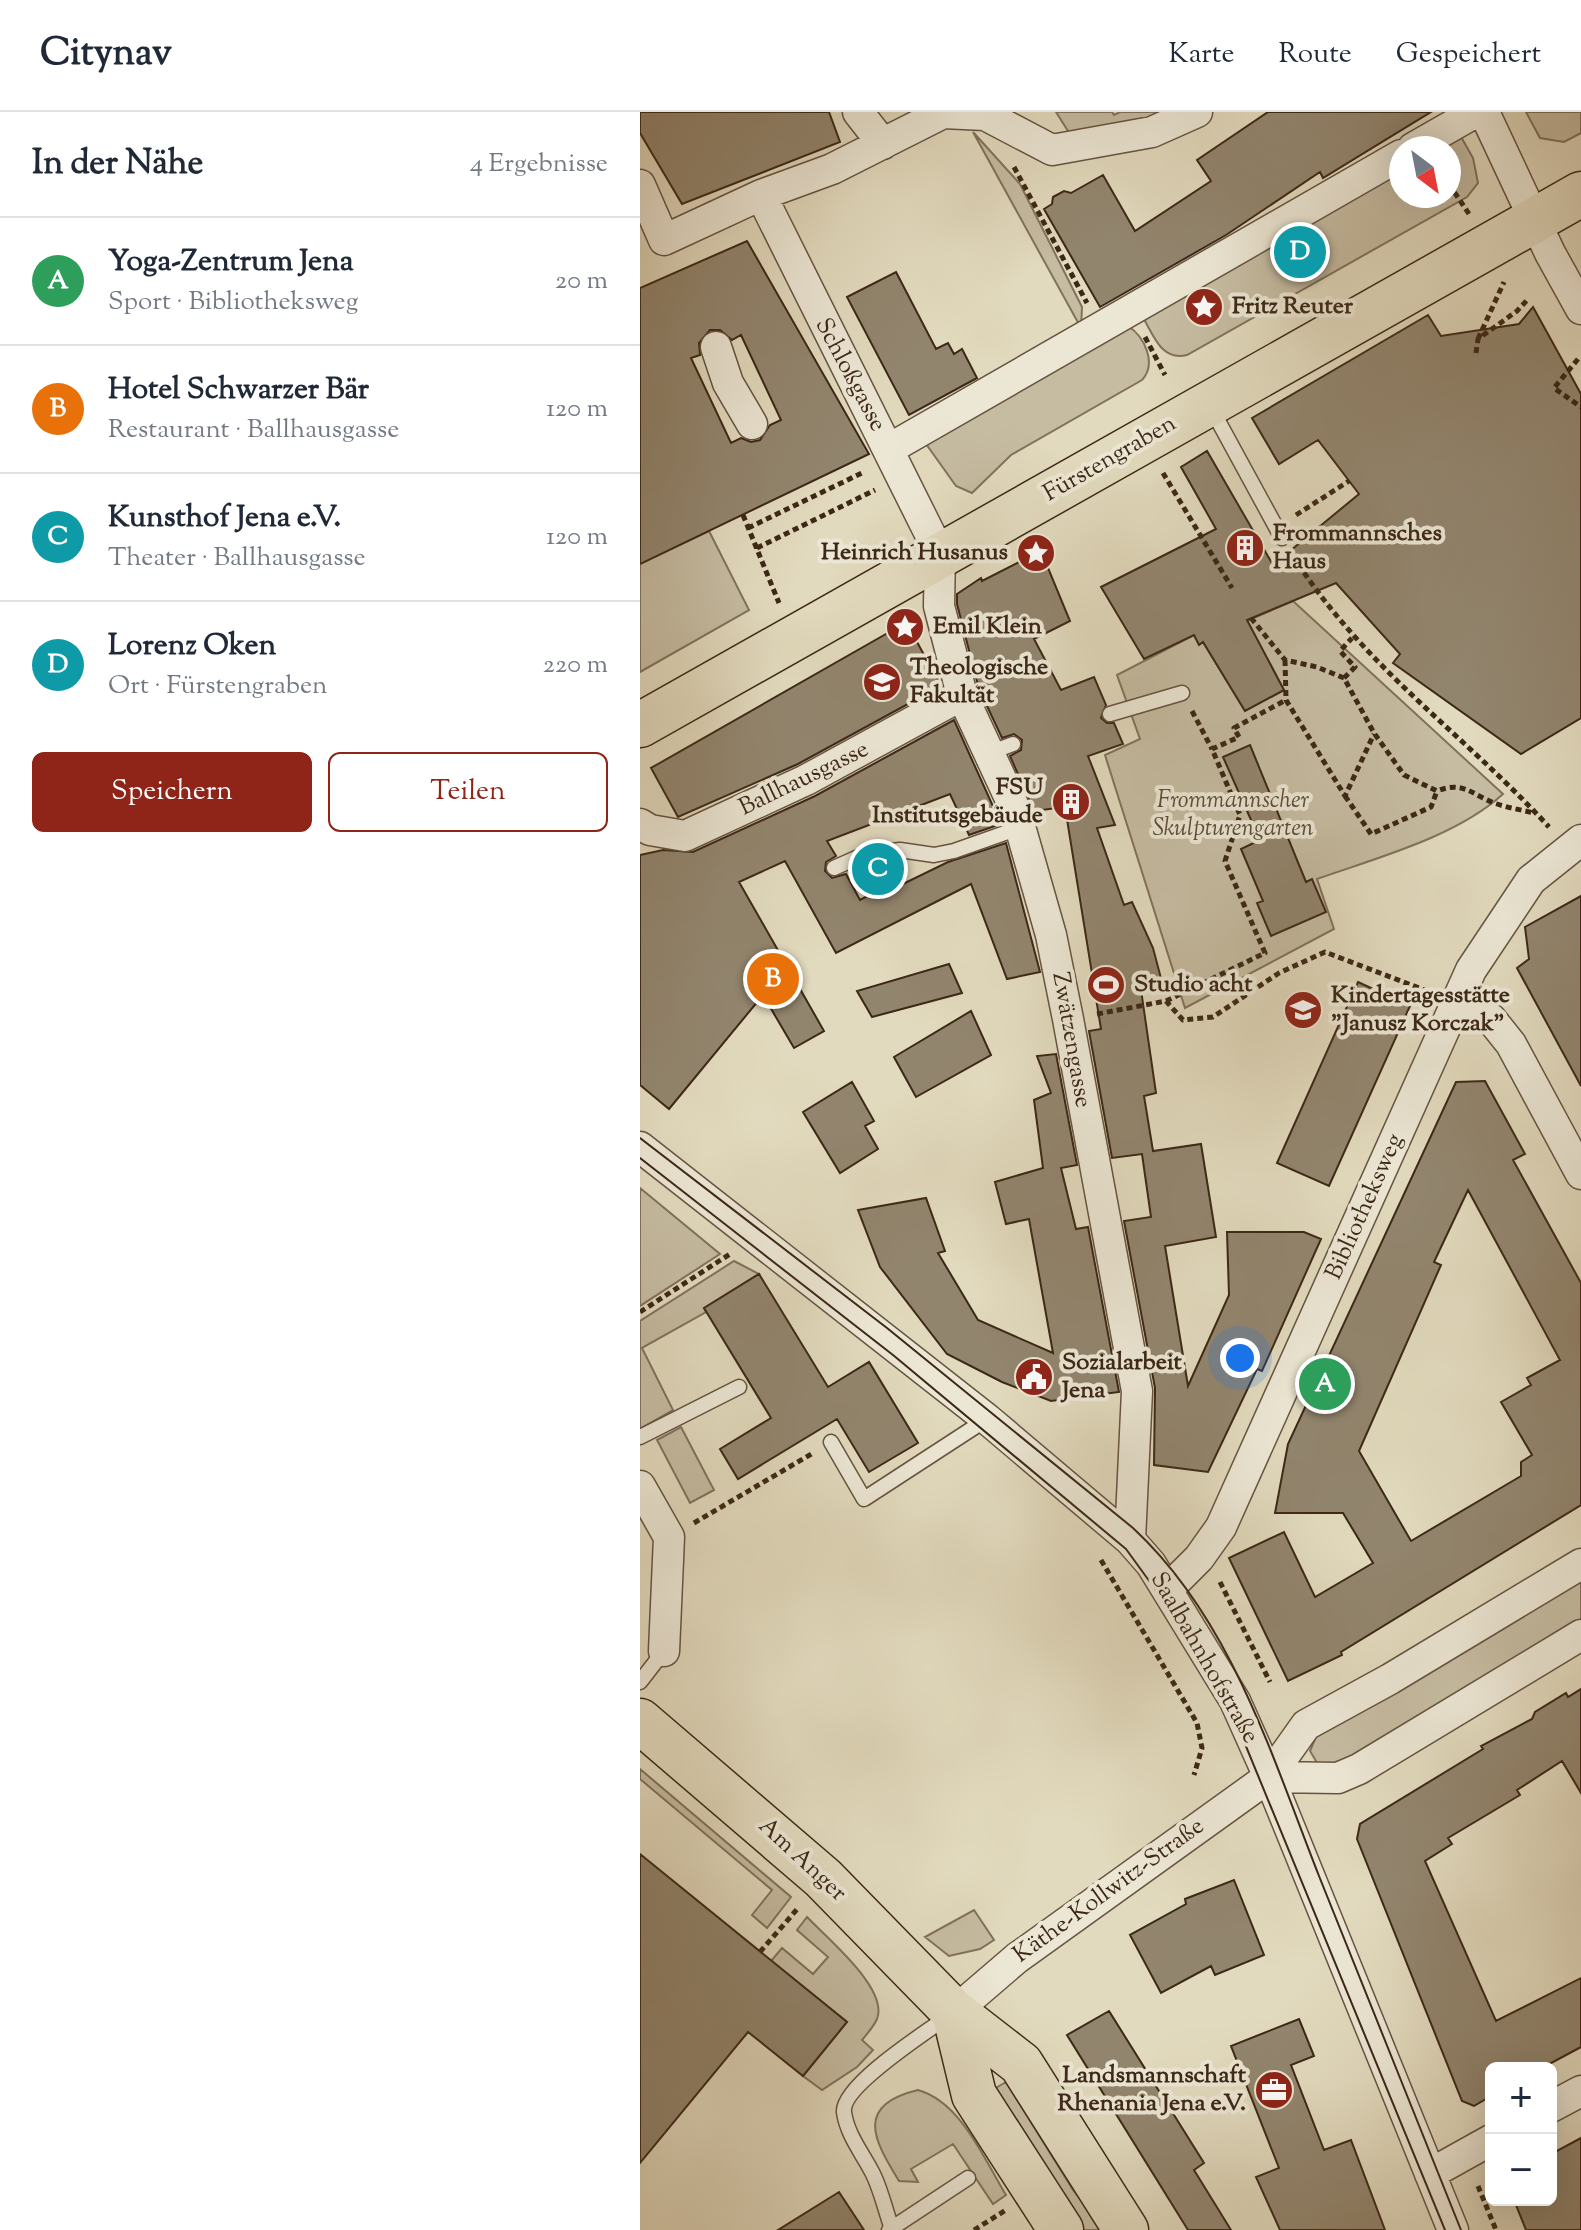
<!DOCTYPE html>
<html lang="de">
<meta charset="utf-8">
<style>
body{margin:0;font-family:"Sorts Mill Goudy",serif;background:#f6f6f7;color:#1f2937}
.controls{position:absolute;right:24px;bottom:24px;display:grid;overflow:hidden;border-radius:12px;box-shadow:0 8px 32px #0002}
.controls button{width:72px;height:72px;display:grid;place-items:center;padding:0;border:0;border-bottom:2px solid #e0e1e3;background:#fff;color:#1f2937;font:40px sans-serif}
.compass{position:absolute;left:749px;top:24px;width:72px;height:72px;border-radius:50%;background:#fff;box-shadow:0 8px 32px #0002;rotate:148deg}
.you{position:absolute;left:600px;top:1246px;width:28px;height:28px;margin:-20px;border:6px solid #fff;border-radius:50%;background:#1a73e8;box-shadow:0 0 0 12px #1a73e833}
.badge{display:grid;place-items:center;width:52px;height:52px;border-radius:50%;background:#8f2418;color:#fff;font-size:26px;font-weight:700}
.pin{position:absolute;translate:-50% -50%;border:4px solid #fff;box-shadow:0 2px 8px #0006}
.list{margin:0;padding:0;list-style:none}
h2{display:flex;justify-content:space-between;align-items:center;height:104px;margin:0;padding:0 32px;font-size:34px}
h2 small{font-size:26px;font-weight:400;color:#747a83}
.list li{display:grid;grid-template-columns:52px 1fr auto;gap:24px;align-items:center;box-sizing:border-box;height:128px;padding:0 32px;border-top:2px solid #e0e1e3}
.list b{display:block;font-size:30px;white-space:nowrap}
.list p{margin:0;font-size:26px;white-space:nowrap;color:#747a83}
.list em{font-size:26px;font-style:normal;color:#747a83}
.actions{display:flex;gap:16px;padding:24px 32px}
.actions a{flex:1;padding:18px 0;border:2px solid #8f2418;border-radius:12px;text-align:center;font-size:28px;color:#8f2418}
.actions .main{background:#8f2418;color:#fff}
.map{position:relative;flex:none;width:941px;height:2118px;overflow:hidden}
header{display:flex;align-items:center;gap:48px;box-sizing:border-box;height:112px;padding:0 40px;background:#fff;border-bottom:2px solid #e0e1e3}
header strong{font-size:38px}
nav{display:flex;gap:44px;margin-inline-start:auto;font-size:28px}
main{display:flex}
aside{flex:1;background:#fff}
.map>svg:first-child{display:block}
.green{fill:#c6bca2;stroke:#81725c;stroke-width:2}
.building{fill:#92856e;stroke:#3c2817;stroke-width:2;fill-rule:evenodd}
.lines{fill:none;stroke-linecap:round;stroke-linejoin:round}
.lane-casing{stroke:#665441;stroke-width:17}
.street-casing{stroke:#665441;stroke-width:33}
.primary-casing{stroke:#3c2817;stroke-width:47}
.path{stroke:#3c2817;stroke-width:5;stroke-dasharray:6 4;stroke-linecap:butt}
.lane{stroke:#ece7d5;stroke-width:14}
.street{stroke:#ece7d5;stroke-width:30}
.primary{stroke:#e2dabe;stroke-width:44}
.tram{stroke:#3c2817;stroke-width:2}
.labels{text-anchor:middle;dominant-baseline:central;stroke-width:8;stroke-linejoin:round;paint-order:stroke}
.poi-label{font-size:24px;font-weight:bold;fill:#3c2817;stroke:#ece7d5;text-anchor:start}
.street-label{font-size:24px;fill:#3c2817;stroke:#ece7d5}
.park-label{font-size:24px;font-style:italic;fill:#5e4d3a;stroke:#ece7d5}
</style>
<header>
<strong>Citynav</strong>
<nav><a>Karte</a><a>Route</a><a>Gespeichert</a></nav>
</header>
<main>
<aside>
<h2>In der Nähe<small>4 Ergebnisse</small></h2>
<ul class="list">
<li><span class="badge" style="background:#2e9e5b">A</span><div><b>Yoga-Zentrum Jena</b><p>Sport · Bibliotheksweg</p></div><em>20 m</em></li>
<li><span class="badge" style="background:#e8710a">B</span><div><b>Hotel Schwarzer Bär</b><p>Restaurant · Ballhausgasse</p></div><em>120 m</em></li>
<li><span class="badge" style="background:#0f9aa8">C</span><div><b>Kunsthof Jena e.V.</b><p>Theater · Ballhausgasse</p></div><em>120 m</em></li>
<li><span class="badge" style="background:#0f9aa8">D</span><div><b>Lorenz Oken</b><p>Ort · Fürstengraben</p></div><em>220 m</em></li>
</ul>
<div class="actions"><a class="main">Speichern</a><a>Teilen</a></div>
</aside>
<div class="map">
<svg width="941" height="2118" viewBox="0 0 941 2118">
<rect width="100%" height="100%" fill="#e2dabe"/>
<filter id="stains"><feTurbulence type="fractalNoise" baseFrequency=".0025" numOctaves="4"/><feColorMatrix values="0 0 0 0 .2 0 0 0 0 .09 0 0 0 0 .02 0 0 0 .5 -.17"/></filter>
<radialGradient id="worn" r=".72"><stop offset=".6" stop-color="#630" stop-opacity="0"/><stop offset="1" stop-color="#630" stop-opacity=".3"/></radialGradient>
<path class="green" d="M416,0H472L474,3L480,0H532L480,20L428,19Z
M886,0H941V21L924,30L900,26Z
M816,16L833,46L838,71L827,85L547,243C523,249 515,227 505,209L507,202L761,48V84H809V36H782Z
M333,20L380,72L442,195L441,216Z
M488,214C505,225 517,252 502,268L371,343L332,381L316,374L284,329Z
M69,419L109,498L0,560V452Z
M653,489L863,682C816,725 736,746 677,767L694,817L545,896L465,643L500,627L477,563L554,523L559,532L563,530L605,599L644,578L613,521L586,518Z
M0,1076L80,1142L0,1194Z
M94,1149L119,1162L64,1196L66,1200L2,1236L33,1298L0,1317V1209Z
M41,1315L74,1378L50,1391L17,1328Z
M941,1463V1508L701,1654H679L670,1639L678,1620Z
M0,1657L151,1785L127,1816L112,1803L132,1778L0,1667Z
M334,1798L354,1828L340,1837L309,1844L285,1825Z
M167,1805C187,1826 249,1877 237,1907C234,1914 227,1922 222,1928L233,1938L217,1955L182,1978L163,1964L207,1910L131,1849L142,1836L173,1862L188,1845L157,1818Z
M366,1970L433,2078L465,2118H443L354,1977Z
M278,1978C321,1990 344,2047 366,2083L353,2092L313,2032L271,2057L278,2070L259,2069C233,2027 215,1993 278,1978Z"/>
<path class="building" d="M0,0H189L200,30L42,92L0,21Z
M628,0H791L683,66L680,60L586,123L460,195L404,97L412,92L413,85L424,79L431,81L463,63L495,119L571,69L557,48Z
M107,129L229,342L0,452V176ZM70,218H80L92,228L101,223L141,308L130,313L120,328L111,330L101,326L91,331L51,246L60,243L59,231Z
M256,160L296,237L308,231L314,242L322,237L337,266L269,303L207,185Z
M893,195L941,282V606L881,642L753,551L760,542L696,471L607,508L644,578L605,599L563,530L559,533L554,523L504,547L461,475L576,417L541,355L567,339L633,453L719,382L678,328L639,352L612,306L788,203L801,224L879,212Z
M401,439L430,509L394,527L421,578L454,565L466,593L461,606L467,611H474L483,632L448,644L475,713L457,716L484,793L492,790L513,836L523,874L501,878L516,981L504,984L513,1039L561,1032L576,1125L525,1134L548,1274L589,1183L587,1120H664L681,1127L622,1259L617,1257L568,1360L514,1353L515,1276L484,1109L511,1105L502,1042L472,1046L449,919L461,917L425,695L394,699L370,644L381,638L382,628L374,622L362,626L339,577L317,492V482L341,466L342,469Z
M260,514L270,517L301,574L158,652L38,705L11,656Z
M314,608L361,712L329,723L310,682L187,729L196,744L186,750L185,759L192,766L206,762L220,788L260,767L263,772L308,750L366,731L400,860L367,867L331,772L196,841L145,749L99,770L184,919L154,936L123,883L29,997L0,973V743L23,738L53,740L175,684Z
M610,633L666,770L672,767L686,800L631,824L617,791L623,789L601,737L620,728L583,645Z
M941,784V974L877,856L889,847L885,815Z
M309,852L322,881L232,905L217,879Z
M718,870L770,894L689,1074L637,1051Z
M331,899L351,943L276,985L254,945Z
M416,942L437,1053L421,1056L436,1117L448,1115L479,1280L411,1289L362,1270L307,1242L240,1155L218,1098L286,1086L305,1139L298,1141L338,1208L413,1241L389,1107L366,1112L355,1070L403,1056L394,988L411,981L397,944Z
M845,969L885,1042L873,1048L941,1171V1393L701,1540L702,1543L648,1569L589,1446L644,1420L675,1485L733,1451L703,1401H635L648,1332L816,970ZM828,1078L920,1248L887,1266L891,1273L861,1290L892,1343L881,1350V1364L771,1429L719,1339L801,1153L794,1150Z
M212,970L234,1009L225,1014L238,1037L200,1061L163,1000Z
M119,1162L188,1275L229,1250L278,1331L229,1360L197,1307L98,1367L80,1337L131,1306L64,1196Z
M941,1577V1681L922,1649L877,1678L880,1683L808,1726L812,1732L785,1749L856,1909L941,1866V1935L902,1956H851V1984L834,1994L822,1989L717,1727L720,1712L843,1637L841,1634L892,1607L895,1600L926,1581L928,1585Z
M0,1742L207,1910L163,1964L108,1920L0,2051Z
M594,1768L624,1843L575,1863L571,1854L521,1881L490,1823L546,1792L545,1787Z
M469,1899L564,2051L554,2058L591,2118H548L427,1923Z
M659,1907L674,1944L651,1953L684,2038L711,2028L745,2118H640L616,2065L639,2056L591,1934Z
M941,2026V2118H886L874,2088H911V2042Z
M199,2080L224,2118H138Z"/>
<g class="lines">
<defs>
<path id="lane" d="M570,294L642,426
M470,602L542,581
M349,641L373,632
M194,756L223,743L260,738L294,743L314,739L379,716
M0,1325L99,1275
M191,1330L224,1387L347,1307
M0,1570L24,1539
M251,2114C245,2097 241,2078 233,2062C223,2042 207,2023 204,2000C201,1974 288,1919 310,1903
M249,2118L328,2066"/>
<path id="street" d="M218,0L243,32
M844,0L910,141L941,197
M303,1L192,57L121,83L300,442L299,494L322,583L375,697L411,823L428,907L497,1279L490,1428
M303,1L345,3L412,38L512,20L557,0
M773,36L836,0
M0,73L24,128L121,83
M76,235L88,271L112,312
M249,337L761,43
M0,712L10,718L45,724L166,668L322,583
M818,888L851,907L871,932L941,1062
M0,1035L347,1307L490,1428L511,1452L595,1589L629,1665L813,2118
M0,1374L29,1425L24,1539
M529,1476L559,1446L581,1415L831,858L891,768L941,728
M629,1665L698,1666L719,1657L941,1523
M314,1900L377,1846L629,1665L666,1613L750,1567L941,1452
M911,1995L941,1979
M790,2062L851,2028"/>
<path id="primary" d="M0,613L941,82
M0,1609L183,1766L314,1900L381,1952L486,2118
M314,1900L334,1983L421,2118"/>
</defs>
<use href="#lane" class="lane-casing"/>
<use href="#street" class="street-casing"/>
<use href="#primary" class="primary-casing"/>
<path class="path" d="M374,55L447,191
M809,72L829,102
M505,225L525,263
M838,227L864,170
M836,241L838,227L877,199L889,186
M938,247L914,276L941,295
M523,361L592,476
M103,403L139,491
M656,403L709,369
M108,416L224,360
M117,436L235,378
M653,444C726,558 821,619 909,715
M611,506L645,548L677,555L704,566L734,621L764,663L797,679C824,668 833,684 857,692C869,696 882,698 894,701
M645,548L646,588L705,684L734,622
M704,566L715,555L700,539L712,526
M552,599L572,637
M705,684L731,722L791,695L797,679
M526,889L625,841L585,749L600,703L572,637L599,625L594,616L646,588
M457,902L526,889L543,908L573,905L639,861L685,840L787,879
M0,1200L90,1142
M54,1411L173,1341
M461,1448L557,1611L562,1636L554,1663
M580,1470L630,1570
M120,1840L159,1795
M838,2074L856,2118
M334,2118L366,2098"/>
<use href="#lane" class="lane"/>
<use href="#street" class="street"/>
<use href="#primary" class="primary"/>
<path class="tram" d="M0,1026L247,1216L493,1416C591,1507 631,1642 679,1764C726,1882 774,2000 821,2118
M0,1046L253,1243L486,1437L539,1510L589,1593L805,2118"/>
</g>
<defs>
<symbol id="sight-disc" viewBox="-11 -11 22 22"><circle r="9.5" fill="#8f2418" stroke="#ece7d5"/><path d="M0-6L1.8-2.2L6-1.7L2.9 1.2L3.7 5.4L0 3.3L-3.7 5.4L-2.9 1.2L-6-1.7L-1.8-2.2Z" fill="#fff"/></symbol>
<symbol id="building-disc" viewBox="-11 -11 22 22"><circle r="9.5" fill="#8f2418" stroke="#ece7d5"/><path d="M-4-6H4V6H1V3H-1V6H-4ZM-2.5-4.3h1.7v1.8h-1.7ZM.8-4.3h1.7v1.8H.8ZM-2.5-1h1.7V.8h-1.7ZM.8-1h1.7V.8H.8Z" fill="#fff"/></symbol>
<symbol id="university-disc" viewBox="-11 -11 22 22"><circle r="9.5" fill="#8f2418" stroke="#ece7d5"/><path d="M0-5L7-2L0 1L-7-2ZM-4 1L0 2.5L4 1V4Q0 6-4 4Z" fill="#fff"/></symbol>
<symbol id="stadium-disc" viewBox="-11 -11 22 22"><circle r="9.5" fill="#8f2418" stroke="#ece7d5"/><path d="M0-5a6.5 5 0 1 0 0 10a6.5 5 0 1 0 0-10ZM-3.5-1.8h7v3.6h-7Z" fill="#fff"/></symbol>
<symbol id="school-disc" viewBox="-11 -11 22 22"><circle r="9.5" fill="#8f2418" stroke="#ece7d5"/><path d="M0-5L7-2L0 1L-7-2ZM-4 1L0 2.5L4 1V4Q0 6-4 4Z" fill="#fff"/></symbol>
<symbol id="civic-disc" viewBox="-11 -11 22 22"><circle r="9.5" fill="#8f2418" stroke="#ece7d5"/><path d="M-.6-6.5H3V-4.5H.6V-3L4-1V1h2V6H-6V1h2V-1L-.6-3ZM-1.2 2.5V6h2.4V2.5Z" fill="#fff"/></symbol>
<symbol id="office-disc" viewBox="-11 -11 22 22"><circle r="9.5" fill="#8f2418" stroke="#ece7d5"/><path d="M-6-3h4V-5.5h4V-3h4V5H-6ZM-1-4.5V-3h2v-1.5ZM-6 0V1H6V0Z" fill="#fff"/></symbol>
</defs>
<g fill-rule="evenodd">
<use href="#sight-disc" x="542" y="173" width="44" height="44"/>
<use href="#building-disc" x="583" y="414" width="44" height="44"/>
<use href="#sight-disc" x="374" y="419" width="44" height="44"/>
<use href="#sight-disc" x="243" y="493" width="44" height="44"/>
<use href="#university-disc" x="220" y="548" width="44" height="44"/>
<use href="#building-disc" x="409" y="668" width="44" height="44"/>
<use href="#stadium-disc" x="444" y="851" width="44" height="44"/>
<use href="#school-disc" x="641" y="876" width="44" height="44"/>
<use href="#civic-disc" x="372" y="1243" width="44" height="44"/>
<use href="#office-disc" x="612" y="1956" width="44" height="44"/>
</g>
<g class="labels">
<g class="poi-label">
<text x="592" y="195">Fritz Reuter</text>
<text x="633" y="422">Frommannsches<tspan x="633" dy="28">Haus</tspan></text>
<text x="368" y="441" text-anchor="end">Heinrich Husanus</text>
<text x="293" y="515">Emil Klein</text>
<text x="270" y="556">Theologische<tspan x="270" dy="28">Fakultät</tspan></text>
<text x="403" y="676" text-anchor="end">FSU<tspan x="403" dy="28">Institutsgebäude</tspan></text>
<text x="494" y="873">Studio acht</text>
<text x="691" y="884">Kindertagesstätte<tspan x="691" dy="28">"Janusz Korczak"</tspan></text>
<text x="422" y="1251">Sozialarbeit<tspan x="422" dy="28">Jena</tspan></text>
<text x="606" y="1964" text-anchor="end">Landsmannschaft<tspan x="606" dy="28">Rhenania Jena e.V.</tspan></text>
</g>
<g class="street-label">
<text transform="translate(210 263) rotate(62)">Schloßgasse</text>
<text transform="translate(470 347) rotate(-30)">Fürstengraben</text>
<text transform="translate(164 667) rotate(-26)">Ballhausgasse</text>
<text transform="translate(431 928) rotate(80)">Zwätzengasse</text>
<text transform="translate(725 1095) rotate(-66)">Bibliotheksweg</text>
<text transform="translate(564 1546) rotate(60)">Saalbahnhofstraße</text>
<text transform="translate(162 1748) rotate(43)">Am Anger</text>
<text transform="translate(469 1779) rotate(-36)">Käthe-Kollwitz-Straße</text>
</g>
<g class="park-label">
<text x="593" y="689">Frommannscher<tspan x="593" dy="28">Skulpturengarten</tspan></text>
</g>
</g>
<rect width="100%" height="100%" filter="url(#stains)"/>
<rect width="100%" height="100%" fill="url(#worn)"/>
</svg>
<div class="controls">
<button>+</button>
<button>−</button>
</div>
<svg class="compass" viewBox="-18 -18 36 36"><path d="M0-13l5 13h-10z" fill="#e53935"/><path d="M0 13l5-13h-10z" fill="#747a83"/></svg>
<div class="you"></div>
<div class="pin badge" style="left:685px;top:1272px;background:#2e9e5b">A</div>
<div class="pin badge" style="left:133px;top:867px;background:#e8710a">B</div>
<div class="pin badge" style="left:238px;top:757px;background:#0f9aa8">C</div>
<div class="pin badge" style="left:660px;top:140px;background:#0f9aa8">D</div>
</div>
</main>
